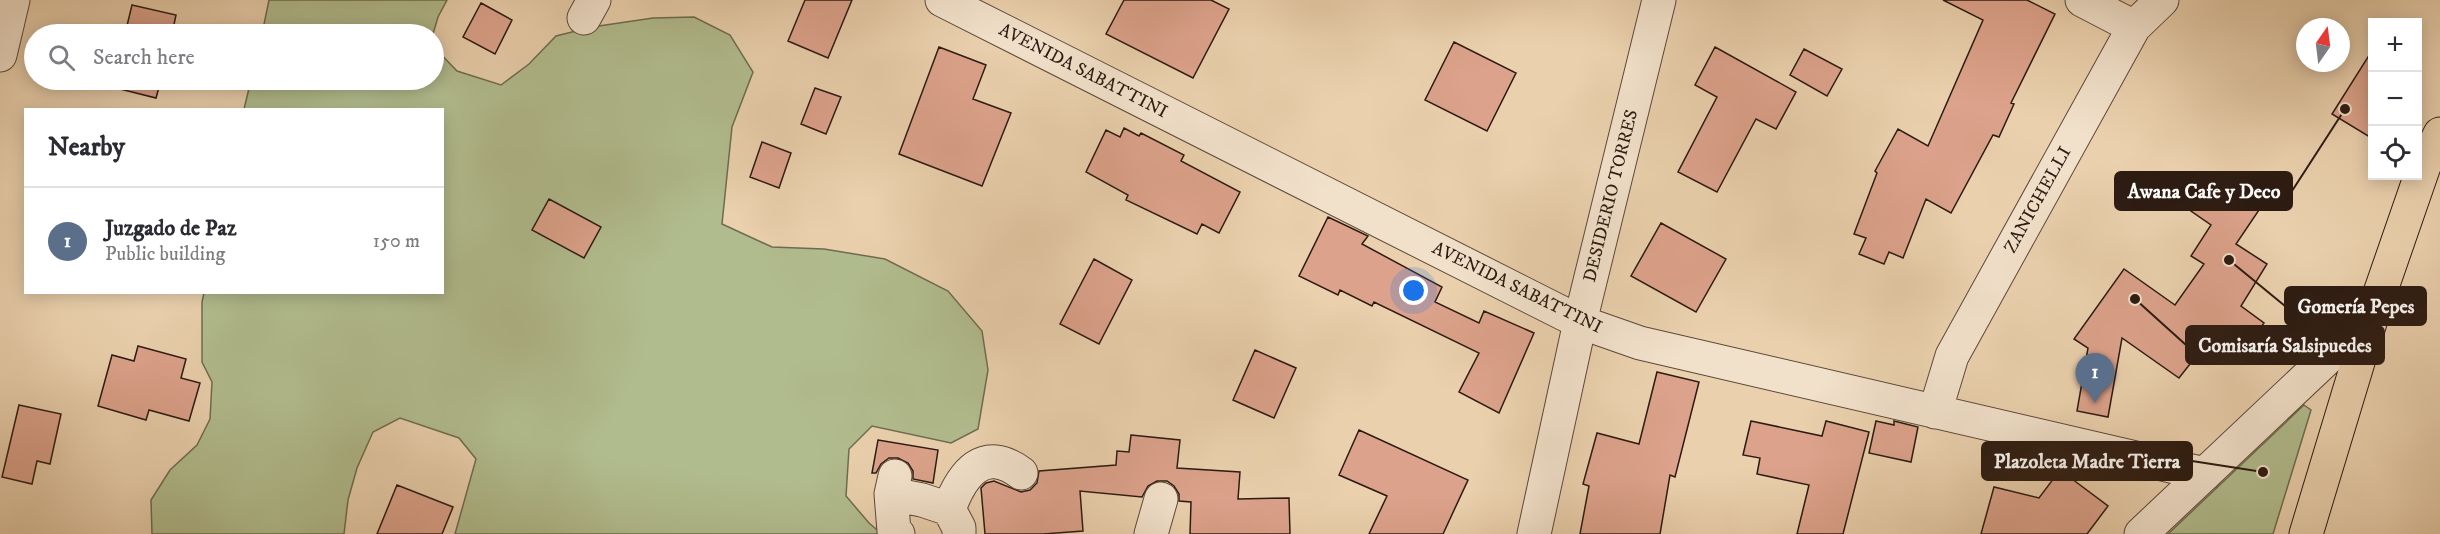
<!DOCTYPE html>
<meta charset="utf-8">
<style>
body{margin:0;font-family:"IM FELL DW Pica",serif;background:#f7f7f7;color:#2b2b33}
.controls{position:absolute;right:18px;top:18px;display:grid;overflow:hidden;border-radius:0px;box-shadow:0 3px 15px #0003}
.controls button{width:54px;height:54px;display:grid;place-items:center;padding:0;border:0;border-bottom:2px solid #e1e1e2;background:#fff;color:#2b2b33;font:30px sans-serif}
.compass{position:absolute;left:2296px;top:18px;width:54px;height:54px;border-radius:50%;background:#fff;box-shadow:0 3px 15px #0003;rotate:14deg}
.you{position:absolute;left:1414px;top:291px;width:21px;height:21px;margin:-15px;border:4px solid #fff;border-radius:50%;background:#1a73e8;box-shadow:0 0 0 9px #1a73e833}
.badge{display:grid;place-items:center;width:39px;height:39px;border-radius:50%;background:#8f2418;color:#fff;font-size:20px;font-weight:700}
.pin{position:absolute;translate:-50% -50px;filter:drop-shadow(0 2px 3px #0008)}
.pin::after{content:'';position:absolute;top:32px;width:21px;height:18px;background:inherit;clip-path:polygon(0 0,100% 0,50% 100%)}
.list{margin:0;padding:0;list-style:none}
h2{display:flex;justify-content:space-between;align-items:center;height:78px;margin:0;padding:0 24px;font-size:26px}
h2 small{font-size:20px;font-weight:400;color:#7c7c81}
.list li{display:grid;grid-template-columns:39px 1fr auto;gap:18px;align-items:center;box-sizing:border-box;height:108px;padding:0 24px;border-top:2px solid #e1e1e2}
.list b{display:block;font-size:22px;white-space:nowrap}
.list p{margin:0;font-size:20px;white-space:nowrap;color:#7c7c81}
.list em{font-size:20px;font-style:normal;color:#7c7c81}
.icon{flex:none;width:33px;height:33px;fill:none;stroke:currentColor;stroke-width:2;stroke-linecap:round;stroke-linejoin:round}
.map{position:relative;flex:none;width:2440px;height:534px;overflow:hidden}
.search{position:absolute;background:#fff;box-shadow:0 3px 15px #0003;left:24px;top:24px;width:420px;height:66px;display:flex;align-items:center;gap:15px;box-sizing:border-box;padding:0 21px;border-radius:33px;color:#7c7c81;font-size:22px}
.panel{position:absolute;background:#fff;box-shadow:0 3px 15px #0003;left:24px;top:108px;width:420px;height:186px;border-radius:0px}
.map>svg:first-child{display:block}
.green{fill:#b1bc8e;stroke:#6e6c50;stroke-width:1.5}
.building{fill:#dca28b;stroke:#2c1b12;stroke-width:1.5}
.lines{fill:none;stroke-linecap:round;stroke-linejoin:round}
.minor-casing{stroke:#5c4839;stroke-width:35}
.major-casing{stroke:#2c1b12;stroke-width:35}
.minor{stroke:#f1e0ca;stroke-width:33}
.major{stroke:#ead0ad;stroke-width:33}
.labels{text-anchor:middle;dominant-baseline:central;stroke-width:4.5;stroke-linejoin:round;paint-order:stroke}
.street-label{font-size:18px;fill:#2c1b12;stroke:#f1e0ca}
.leader{fill:none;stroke:#2c1b12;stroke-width:2}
.callout-dot{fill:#2c1b12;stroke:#f1e0ca;stroke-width:2}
.callout{fill:#2c1b12;stroke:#2c1b12;stroke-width:2}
.callout-label{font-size:20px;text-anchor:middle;font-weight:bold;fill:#fff}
</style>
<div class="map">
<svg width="2440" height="534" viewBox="0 0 2440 534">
<rect width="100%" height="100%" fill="#ead0ad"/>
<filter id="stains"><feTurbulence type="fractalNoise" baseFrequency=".00333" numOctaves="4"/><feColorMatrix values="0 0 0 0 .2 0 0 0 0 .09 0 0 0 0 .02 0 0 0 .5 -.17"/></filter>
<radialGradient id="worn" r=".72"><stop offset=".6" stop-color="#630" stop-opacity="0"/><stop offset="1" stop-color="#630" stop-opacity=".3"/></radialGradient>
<path class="green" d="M269,0H447L438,17L433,34H262Z
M694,17L730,35L753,72L732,127L722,224L772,247L824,249L885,259L948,291L982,331L988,370L978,429L951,443L872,426L849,449L846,496L869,523L882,534H455L476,459L459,438L400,418L373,432L357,468L348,500L344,534H152L151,500L170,470L197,445L210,419L212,382L202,362V302L204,293L442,292V110L244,109L251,80H434V47L457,71L501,85L529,64L556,36L592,27L653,18Z
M2304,405L2311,410L2273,534H2168Z"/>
<path class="building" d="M805,0H852L828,58L788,41Z
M1124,0H1211L1229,9L1193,78L1106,34Z
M1943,0H2027L2055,14L2011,103L2014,104L1999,137L1993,135L1951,213L1926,199L1903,258L1889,252L1884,264L1859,254L1866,238L1854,234L1877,173L1875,171L1898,129L1928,146L1983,20Z
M481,3L512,20L495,54L463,37Z
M132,5L176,15L172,34H125Z
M1454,42L1516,73L1487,131L1425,100Z
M939,47L986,65L973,99L1011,113L982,186L899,154Z
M1715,47L1796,92L1776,129L1756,119L1717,192L1678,172L1717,97L1695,85Z
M1804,49L1842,69L1827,96L1790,75Z
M2373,49V139L2332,114Z
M114,80H161L156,98L112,87Z
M815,88L841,97L826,134L801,124Z
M1124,128L1139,136L1141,133L1184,155L1181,161L1240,192L1219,233L1202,224L1197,234L1126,200L1128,195L1086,172L1106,130L1120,137Z
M762,142L791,153L779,188L750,177Z
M2214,179L2259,210L2236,244L2267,264L2241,306L2264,323L2243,352L2233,345L2220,363L2201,350L2179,378L2122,338L2108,417L2077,411L2088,348L2074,339L2124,269L2175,305L2204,264L2191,256L2211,225L2191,211Z
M549,199L601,227L584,258L532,230Z
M1328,217L1368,236L1362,244L1442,287L1435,302L1479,323L1484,311L1534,333L1499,413L1459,392L1479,353L1374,302L1372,306L1340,290L1338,295L1299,276Z
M1661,223L1726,259L1696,312L1631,276Z
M1094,259L1132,280L1099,344L1060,324Z
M138,346L186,359L181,378L200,383L189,421L149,410L146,420L98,406L112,355L134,361Z
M1255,350L1296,368L1274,418L1233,400Z
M1657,372L1699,382L1675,477L1670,475L1660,534H1580L1589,486L1583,484L1597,433L1639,444Z
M19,405L61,414L50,464L37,461L32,484L2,477Z
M1751,421L1822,436L1826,421L1869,432L1843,534H1797L1809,485L1757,474L1760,458L1743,455Z
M1876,421L1894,425V421L1918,427L1911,462L1869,453Z
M1359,430L1468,480L1443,534H1369L1387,496L1339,475Z
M1131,435L1180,440L1177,468L1240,472L1238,499L1289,498L1290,534H1190L1191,502L1179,501V494L1174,486L1167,481H1157L1148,486L1142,497L1080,491L1083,531L1043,534H985L981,488L986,483L994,481L1021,492L1030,490L1037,483L1039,471L1116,465L1117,451L1129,452Z
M878,440L938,450L933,483L913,479V471L908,463L898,458H889L881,464L876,473H872Z
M2060,470L2108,506L2087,534H1981L1994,487L2039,498Z
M397,485L453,507L442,534H377Z"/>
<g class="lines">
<defs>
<path id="minor" d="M942,0L1580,322L1640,343L2205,474
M2082,0L2134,27
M584,18L594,0
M0,55L13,0
M1935,412L1952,356L2134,27L2162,0
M895,476L891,494L894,531L898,534
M891,494L922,500L949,509L959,528V534
M949,509C962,474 983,445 1021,473
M1151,534L1161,499
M1534,534L1580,322L1659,0
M2141,534L2372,316"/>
<path id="major" d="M2306,534L2372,316L2424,166L2440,134"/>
</defs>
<use href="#minor" class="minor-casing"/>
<use href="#major" class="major-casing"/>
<use href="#minor" class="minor"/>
<use href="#major" class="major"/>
</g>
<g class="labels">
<g class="street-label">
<text transform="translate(1083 71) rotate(27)">AVENIDA SABATTINI</text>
<text transform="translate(1611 196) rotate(-76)">DESIDERIO TORRES</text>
<text transform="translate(2038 200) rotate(-61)">ZANICHELLI</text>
<text transform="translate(1517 288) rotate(26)">AVENIDA SABATTINI</text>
</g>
</g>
<path class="leader" d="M2345 109L2292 191M2229 260L2285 306M2135 299L2186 345M2263 472L2192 461"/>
<g class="callout-dot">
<circle cx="2345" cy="109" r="6"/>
<circle cx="2229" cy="260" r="6"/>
<circle cx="2135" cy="299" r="6"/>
<circle cx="2263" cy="472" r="6"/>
</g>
<g class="callout">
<rect x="2115" y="172" width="177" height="38" rx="6"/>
<rect x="2285" y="287" width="141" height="38" rx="6"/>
<rect x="2186" y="326" width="198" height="38" rx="6"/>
<rect x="1982" y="442" width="210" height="38" rx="6"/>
</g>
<g class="callout-label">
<text x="2204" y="198">Awana Cafe y Deco</text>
<text x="2356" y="313">Gomería Pepes</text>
<text x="2285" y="352">Comisaría Salsipuedes</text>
<text x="2087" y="468">Plazoleta Madre Tierra</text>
</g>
<rect width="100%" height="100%" filter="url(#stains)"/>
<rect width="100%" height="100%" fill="url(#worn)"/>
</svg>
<div class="controls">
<button>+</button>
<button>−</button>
<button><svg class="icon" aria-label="locate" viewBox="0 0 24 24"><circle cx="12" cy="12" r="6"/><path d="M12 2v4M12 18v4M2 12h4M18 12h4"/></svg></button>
</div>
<svg class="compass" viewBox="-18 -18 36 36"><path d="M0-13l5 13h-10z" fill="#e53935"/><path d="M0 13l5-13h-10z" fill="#7c7c81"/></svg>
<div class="you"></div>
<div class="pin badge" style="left:2095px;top:403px;background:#5c6f8a">1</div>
<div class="search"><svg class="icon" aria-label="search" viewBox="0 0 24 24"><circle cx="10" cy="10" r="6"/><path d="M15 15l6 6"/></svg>Search here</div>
<section class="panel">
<h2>Nearby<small></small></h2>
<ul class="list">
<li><span class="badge" style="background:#5c6f8a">1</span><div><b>Juzgado de Paz</b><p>Public building</p></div><em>150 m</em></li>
</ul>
</section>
</div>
